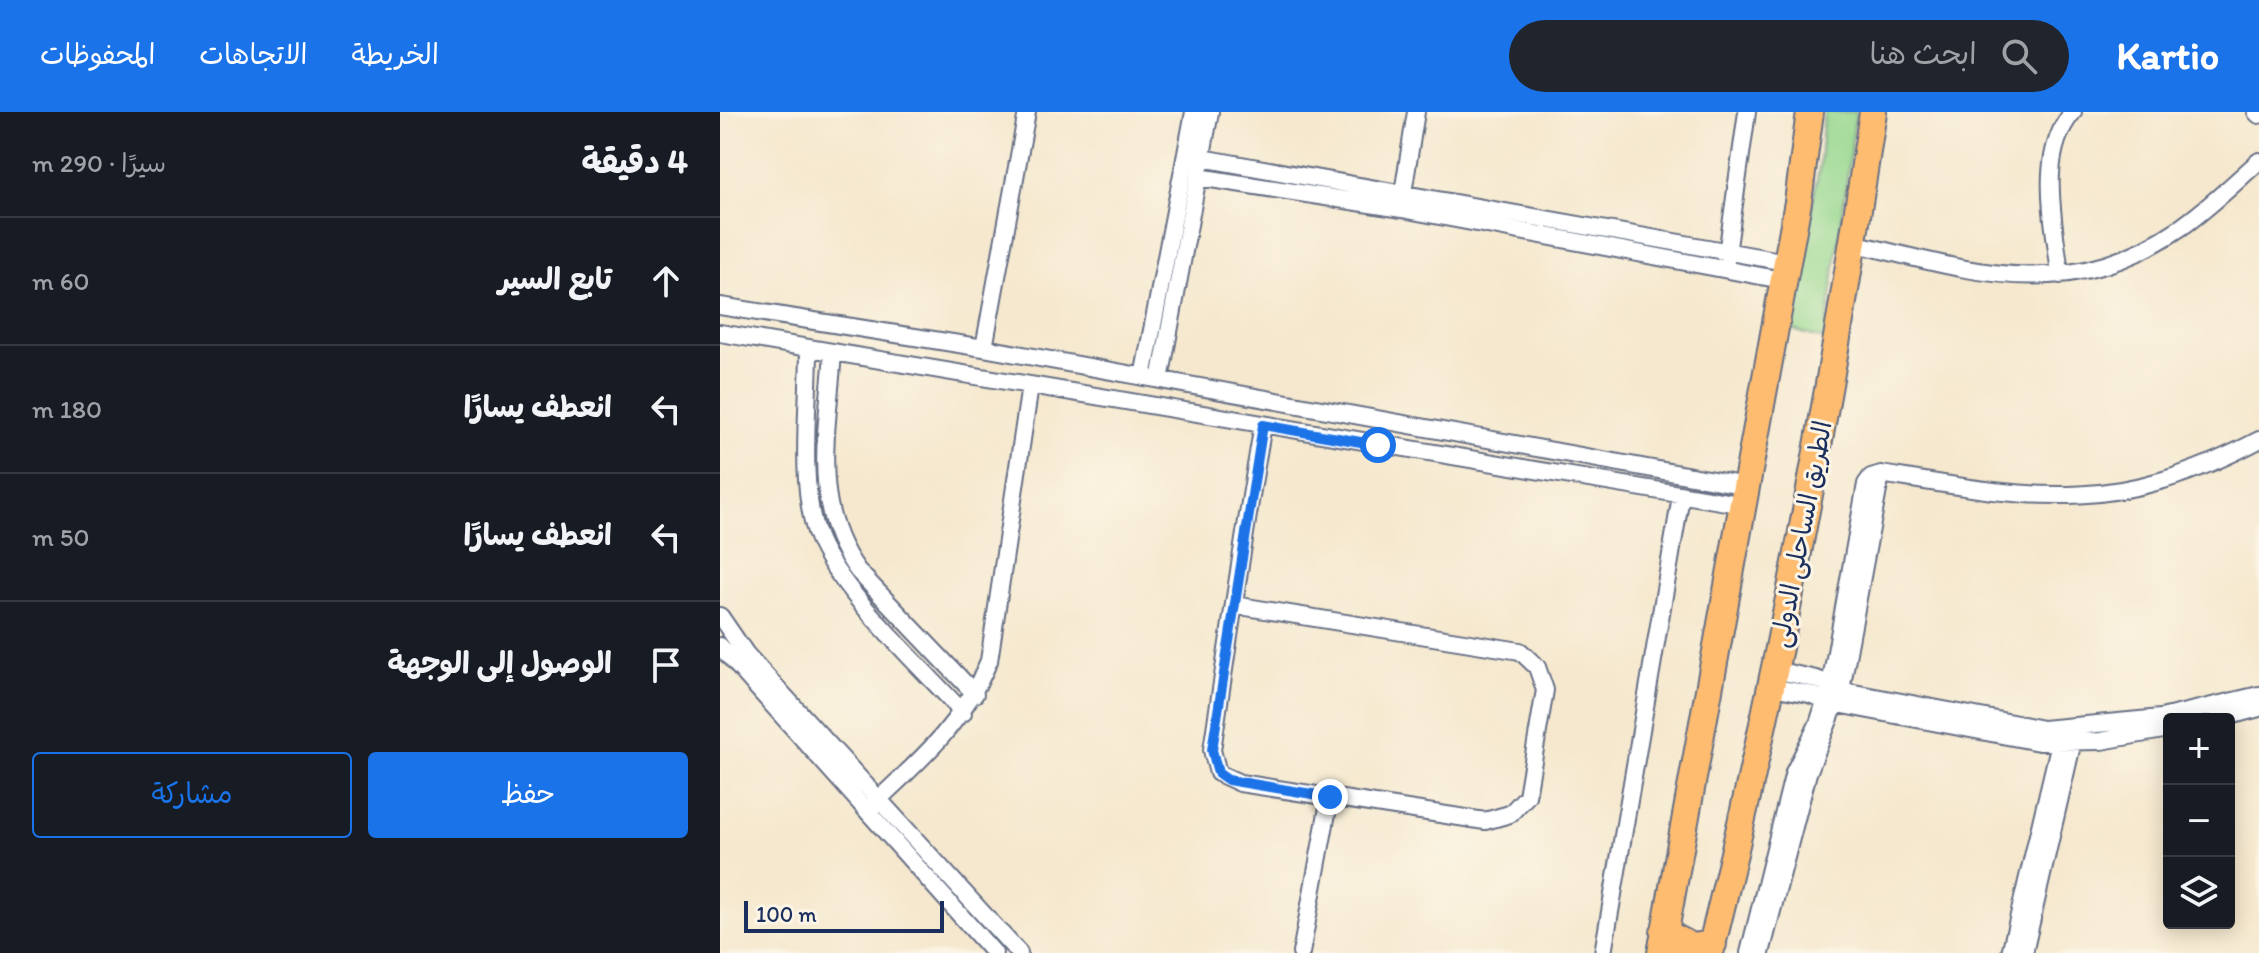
<!DOCTYPE html>
<html lang="ar">
<meta charset="utf-8">
<style>
body{margin:0;font-family:Itim,"Playpen Sans Arabic",sans-serif;background:#20242c;color:#f1f3f6;direction:rtl}
.controls{position:absolute;right:24px;bottom:24px;display:grid;overflow:hidden;border-radius:8px;box-shadow:0 4px 20px #0003}
.controls button{width:72px;height:72px;display:grid;place-items:center;padding:0;border:0;border-bottom:2px solid #363941;background:#171b24;color:#f1f3f6;font:40px sans-serif}
.scale{position:absolute;left:24px;bottom:20px;width:200px;box-sizing:border-box;padding-left:8px;border:4px solid #1b2f5e;border-top:0;font-size:22px;line-height:28px;white-space:nowrap;color:#1b2f5e;-webkit-text-stroke:6px #fcf5e5;paint-order:stroke}
.stop{position:absolute;width:24px;height:24px;margin:-18px;border:6px solid #1a73e8;border-radius:50%;background:#fff}
.stop.end{background:#1a73e8;border-color:#fff;box-shadow:0 2px 8px #0008}
.list{margin:0;padding:0;list-style:none}
h2{display:flex;justify-content:space-between;align-items:center;height:104px;margin:0;padding:0 32px;font-size:34px}
h2 small{font-size:26px;font-weight:400;color:#9ea1a6}
.list li{display:grid;grid-template-columns:52px 1fr auto;gap:24px;align-items:center;box-sizing:border-box;height:128px;padding:0 32px;border-top:2px solid #363941}
.list b{display:block;font-size:30px;white-space:nowrap}
.list em{font-size:26px;font-style:normal;color:#9ea1a6}
.actions{display:flex;gap:16px;padding:24px 32px}
.actions a{flex:1;padding:18px 0;border:2px solid #1a73e8;border-radius:8px;text-align:center;font-size:28px;color:#1a73e8}
.actions .main{background:#1a73e8;color:#fff}
.icon{flex:none;width:44px;height:44px;fill:none;stroke:currentColor;stroke-width:2;stroke-linecap:round;stroke-linejoin:round}
.map{position:relative;flex:none;width:1539px;height:841px;overflow:hidden;direction:ltr}
header{display:flex;align-items:center;gap:48px;box-sizing:border-box;height:112px;padding:0 40px;background:#1a73e8;color:#fff}
header strong{font-size:38px}
nav{display:flex;gap:44px;margin-inline-start:auto;font-size:28px}
.search{width:560px;height:72px;background:#20242c;display:flex;align-items:center;gap:20px;box-sizing:border-box;padding:0 28px;border-radius:44px;color:#9ea1a6;font-size:30px}
main{display:flex}
aside{flex:1;background:#171b24}
.map>svg:first-child{display:block}
.garden{fill:#95d78e;stroke:#588376;stroke-width:2}
.lines{fill:none;stroke-linecap:round;stroke-linejoin:round}
.minor-casing{stroke:#677085;stroke-width:20}
.trunk-casing{stroke:#677085;stroke-width:30}
.minor{stroke:#fff;stroke-width:16}
.trunk{stroke:#febc70;stroke-width:26}
.route{stroke:#1a73e8;stroke-width:10}
.labels{text-anchor:middle;dominant-baseline:central;stroke-width:6;stroke-linejoin:round;paint-order:stroke}
.street-label{font-size:26px;fill:#1b2f5e;stroke:#fcf5e5}
</style>
<header>
<strong>Kartio</strong>
<div class="search"><svg class="icon" aria-label="search" viewBox="0 0 24 24"><circle cx="10" cy="10" r="6"/><path d="M15 15l6 6"/></svg>ابحث هنا</div>
<nav><a>الخريطة</a><a>الاتجاهات</a><a>المحفوظات</a></nav>
</header>
<main>
<div class="map">
<svg width="1539" height="841" viewBox="0 0 1539 841">
<rect width="100%" height="100%" fill="#fcf5e5"/>
<filter id="ink" filterUnits="userSpaceOnUse"><feTurbulence type="fractalNoise" baseFrequency=".0125" numOctaves="2"/><feDisplacementMap in="SourceGraphic" scale="16" xChannelSelector="R" yChannelSelector="G"/><feConvolveMatrix kernelMatrix="1 2 1 2 8 2 1 2 1" color-interpolation-filters="sRGB"/></filter>
<filter id="wash" filterUnits="userSpaceOnUse"><feTurbulence type="fractalNoise" baseFrequency=".006" numOctaves="4" result="noise"/><feDisplacementMap in="SourceGraphic" scale="32" xChannelSelector="R" yChannelSelector="G"/><feGaussianBlur stdDeviation="1.8" result="paint"/><feColorMatrix in="noise" values="0 0 0 0 0 0 0 0 0 0 0 0 0 0 0 0 0 1.4 0 .05"/><feComposite in="paint" operator="in"/></filter>
<g filter="url(#wash)">
<rect width="100%" height="100%" fill="#f5e8ce"/>
<path class="garden" d="M1104,0H1136L1105,228L1070,217L1100,51Z"/>
</g>
<g filter="url(#ink)">
<g class="lines">
<defs>
<path id="minor" d="M1536,0L1539,3
M482,46L1066,150
M478,65L682,97L1062,168
M683,81L696,0
M1133,131C1254,160 1347,193 1460,116C1488,97 1513,72 1539,49
M1006,149L1027,0
M1340,163C1335,112 1316,43 1353,0
M0,194L264,236L1027,374
M0,221L1024,393
M89,236C89,292 79,368 96,420C113,474 203,556 243,601
M264,236L307,0
M113,240C108,318 89,393 138,459L255,582
M423,265L474,0
M440,268L490,0
M514,493L800,539L817,555L825,578L807,684L790,702L765,709L520,671L498,661L492,638C508,530 524,421 543,313
M0,504L26,542L299,841
M0,534L274,841
M1055,558L1096,567L1129,580L1323,617L1441,606L1539,583
M1052,575L1089,582L1117,592L1319,630L1381,629L1449,617
M1498,607L1539,596
M147,698C198,650 241,615 269,549L310,274
M581,841L610,685
M883,841L961,384
M1029,841L1074,660L1098,612L1110,574L1146,372L1151,365L1161,362C1315,387 1394,404 1539,328
M1041,841L1088,661L1121,578L1161,362
M1290,841L1342,622
M1304,841L1355,620"/>
<path id="trunk" d="M944,820L972,835L993,832
M941,841L1078,90L1090,0
M990,841C1059,564 1111,282 1153,0"/>
</defs>
<use href="#minor" class="minor-casing"/>
<use href="#trunk" class="trunk-casing"/>
<use href="#minor" class="minor"/>
<use href="#trunk" class="trunk"/>
</g>
</g>
<g class="lines" filter="url(#ink)">
<path class="route" d="M610,685L508,668L498,661L492,638L543,313L658,333"/>
</g>
<g class="labels">
<g class="street-label">
<text transform="translate(1081 422) rotate(-79)">الطريق الساحلى الدولى</text>
</g>
</g>
</svg>
<div class="controls">
<button>+</button>
<button>−</button>
<button><svg class="icon" aria-label="layers" viewBox="0 0 24 24"><path d="M12 4l9 5-9 5-9-5zM3 14l9 5 9-5"/></svg></button>
</div>
<div class="scale">100 m</div>
<div class="stop" style="left:658px;top:333px"></div>
<div class="stop end" style="left:610px;top:685px"></div>
</div>
<aside>
<h2>4 دقيقة<small>سيرًا · 290 m</small></h2>
<ul class="list">
<li><svg class="icon" aria-label="ahead" viewBox="0 0 24 24"><path d="M12 20V5M6 11l6-6 6 6"/></svg><div><b>تابع السير</b></div><em>60 m</em></li>
<li><svg class="icon" aria-label="left" viewBox="0 0 24 24"><path d="M17 20v-9H6M10 6l-5 5 5 5"/></svg><div><b>انعطف يسارًا</b></div><em>180 m</em></li>
<li><svg class="icon" aria-label="left" viewBox="0 0 24 24"><path d="M17 20v-9H6M10 6l-5 5 5 5"/></svg><div><b>انعطف يسارًا</b></div><em>50 m</em></li>
<li><svg class="icon" aria-label="arrive" viewBox="0 0 24 24"><path d="M6 21V4h12l-3 4 3 4H6"/></svg><div><b>الوصول إلى الوجهة</b></div></li>
</ul>
<div class="actions"><a class="main">حفظ</a><a>مشاركة</a></div>
</aside>
</main>
